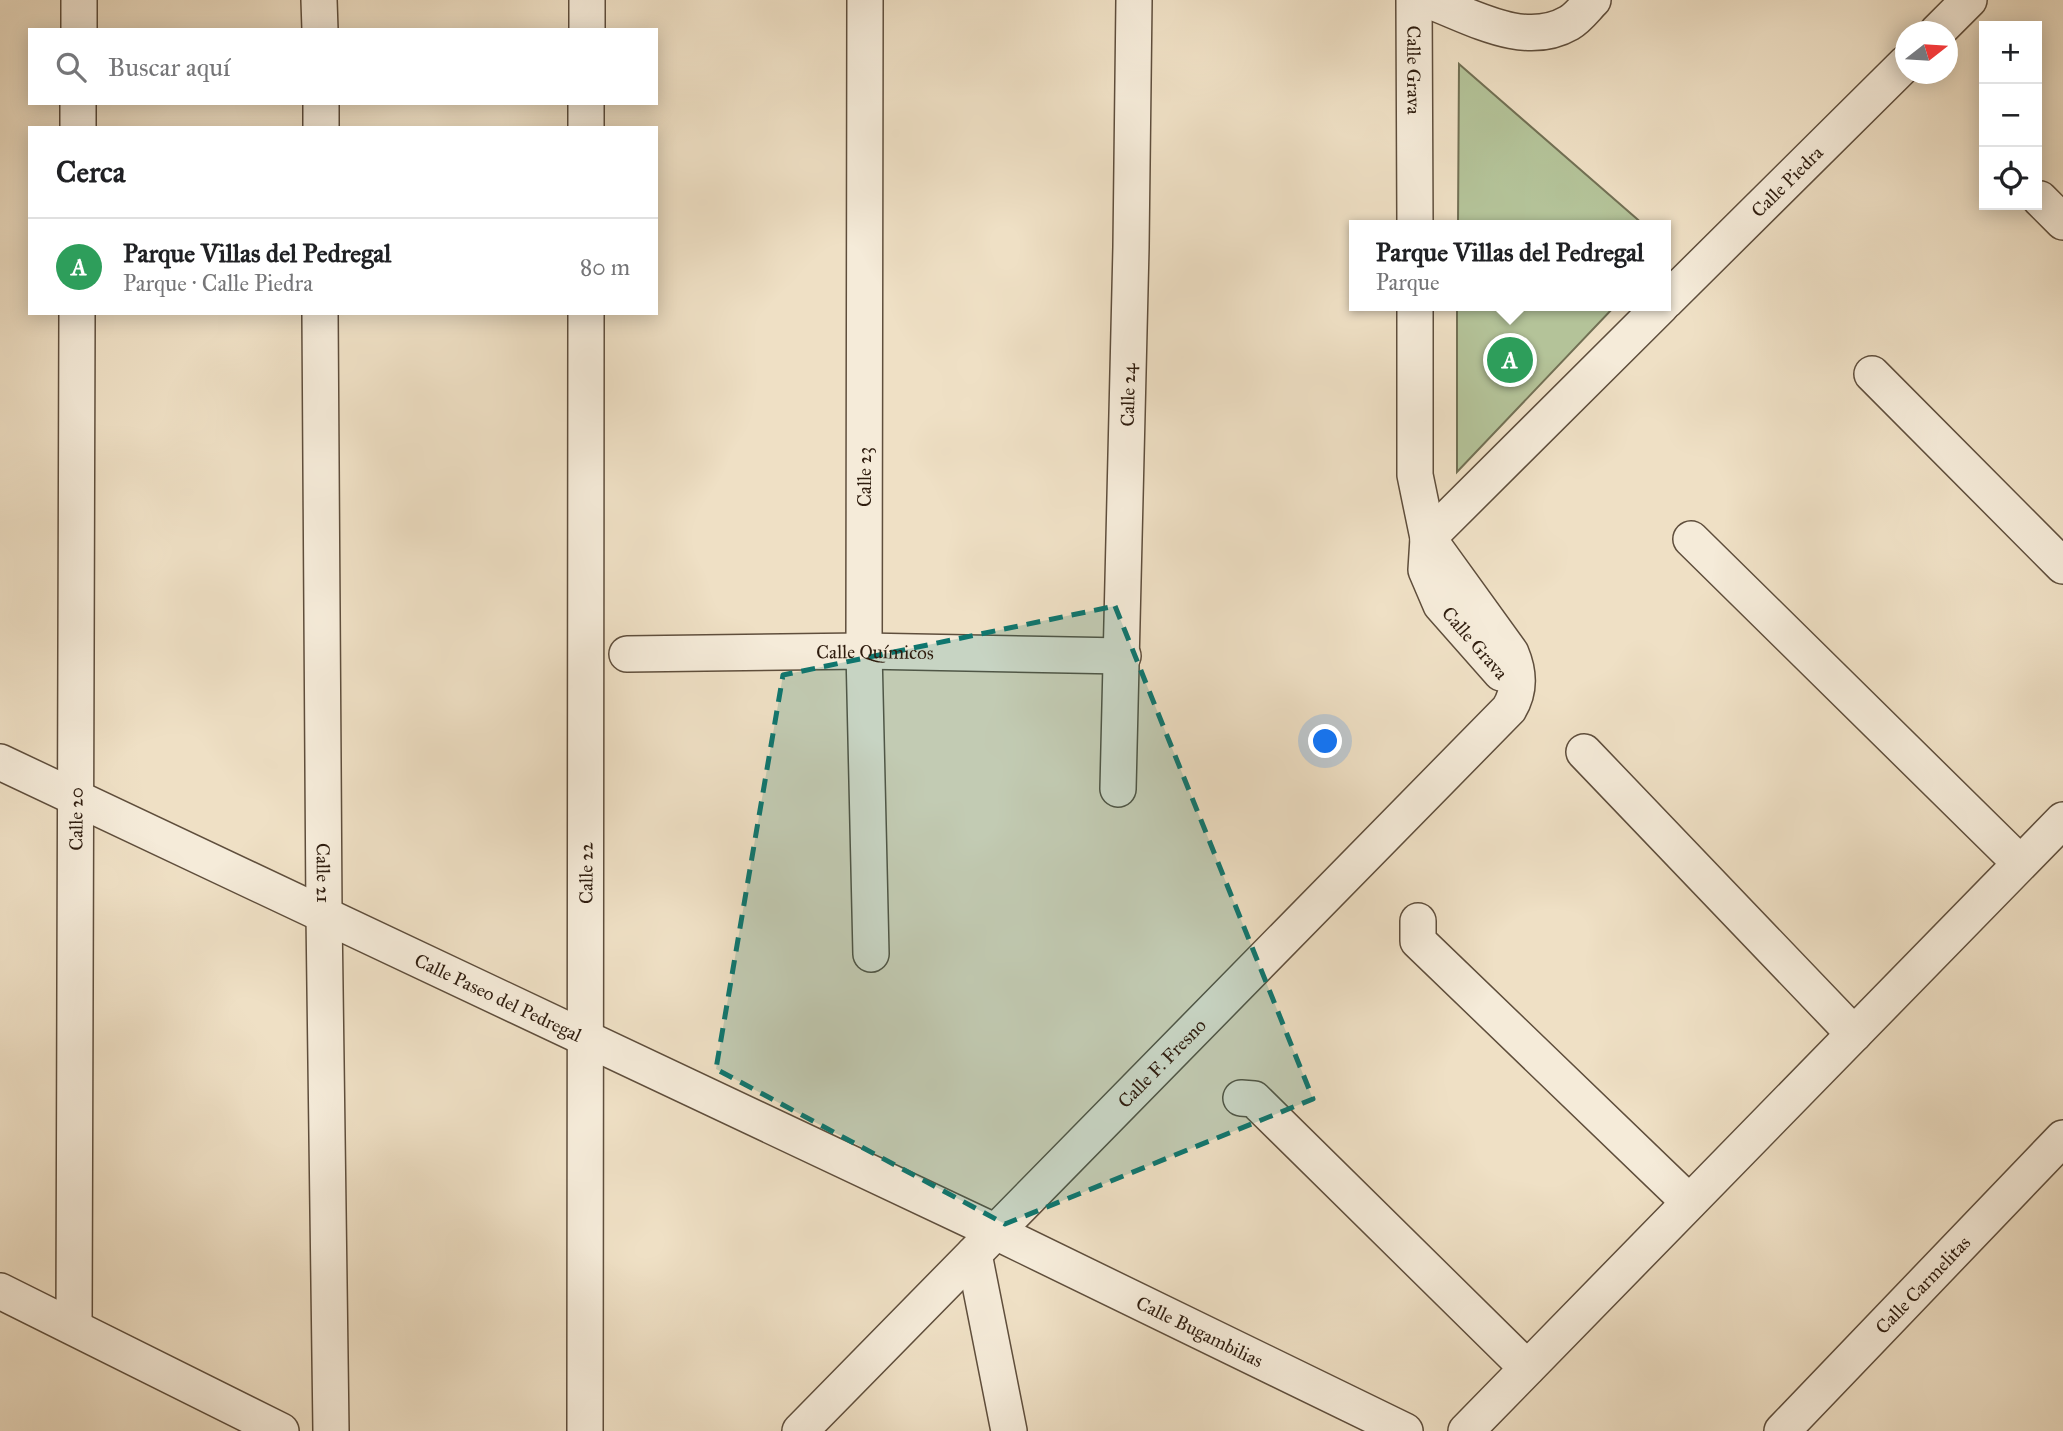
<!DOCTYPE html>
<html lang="es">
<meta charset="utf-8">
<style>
body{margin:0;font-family:"IM FELL Great Primer",serif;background:#f2f2f2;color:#202124}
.controls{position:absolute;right:21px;top:21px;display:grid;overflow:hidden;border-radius:0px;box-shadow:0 4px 18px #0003}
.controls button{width:63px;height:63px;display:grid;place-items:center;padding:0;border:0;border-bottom:2px solid #e0e0e0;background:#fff;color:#202124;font:35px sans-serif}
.compass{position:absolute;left:1895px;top:21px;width:63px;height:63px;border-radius:50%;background:#fff;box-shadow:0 4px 18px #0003;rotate:73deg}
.you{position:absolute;left:1326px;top:742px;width:24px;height:24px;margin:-18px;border:5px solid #fff;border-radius:50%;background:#1a73e8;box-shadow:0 0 0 10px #1a73e833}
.badge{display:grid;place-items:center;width:46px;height:46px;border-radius:50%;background:#ea580c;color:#fff;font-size:23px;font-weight:700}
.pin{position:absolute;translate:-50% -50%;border:4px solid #fff;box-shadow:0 2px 7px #0006}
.popup{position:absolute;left:1349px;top:220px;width:322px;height:91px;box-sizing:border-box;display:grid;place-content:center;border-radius:0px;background:#fff;filter:drop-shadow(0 2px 5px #0005);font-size:23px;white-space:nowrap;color:#757577}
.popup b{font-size:26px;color:#202124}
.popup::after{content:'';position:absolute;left:50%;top:100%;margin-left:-14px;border:14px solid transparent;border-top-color:#fff}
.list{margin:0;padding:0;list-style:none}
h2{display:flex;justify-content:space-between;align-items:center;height:91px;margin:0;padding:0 28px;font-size:30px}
h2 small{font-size:23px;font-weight:400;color:#757577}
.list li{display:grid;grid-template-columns:46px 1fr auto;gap:21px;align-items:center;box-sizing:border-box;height:98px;padding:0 28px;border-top:2px solid #e0e0e0}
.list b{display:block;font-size:26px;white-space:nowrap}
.list p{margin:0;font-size:23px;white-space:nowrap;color:#757577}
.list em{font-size:23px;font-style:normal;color:#757577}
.icon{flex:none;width:38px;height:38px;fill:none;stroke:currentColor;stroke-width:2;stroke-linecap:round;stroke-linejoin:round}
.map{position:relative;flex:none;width:2063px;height:1431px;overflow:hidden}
.search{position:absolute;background:#fff;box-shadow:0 4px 18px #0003;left:28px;top:28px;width:630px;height:77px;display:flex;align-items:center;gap:18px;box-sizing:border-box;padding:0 24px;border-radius:0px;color:#757577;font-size:26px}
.panel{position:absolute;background:#fff;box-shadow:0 4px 18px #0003;left:28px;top:126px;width:630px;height:189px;border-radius:0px}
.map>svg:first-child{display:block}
.green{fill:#b4c399;stroke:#727054;stroke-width:2}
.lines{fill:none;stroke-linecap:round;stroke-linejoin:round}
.minor-casing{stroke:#5f4e3c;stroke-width:38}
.minor{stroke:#f5ebd9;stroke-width:35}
.marked{fill:#0f766e;fill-opacity:0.2;stroke:#0f766e;stroke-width:5;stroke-dasharray:14 9;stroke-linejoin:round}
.labels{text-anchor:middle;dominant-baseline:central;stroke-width:7;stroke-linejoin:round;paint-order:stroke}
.street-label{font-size:19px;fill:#2f1d0f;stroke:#f5ebd9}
</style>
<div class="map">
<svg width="2063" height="1431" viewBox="0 0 2063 1431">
<rect width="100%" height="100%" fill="#efe0c5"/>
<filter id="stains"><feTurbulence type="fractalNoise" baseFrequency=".00286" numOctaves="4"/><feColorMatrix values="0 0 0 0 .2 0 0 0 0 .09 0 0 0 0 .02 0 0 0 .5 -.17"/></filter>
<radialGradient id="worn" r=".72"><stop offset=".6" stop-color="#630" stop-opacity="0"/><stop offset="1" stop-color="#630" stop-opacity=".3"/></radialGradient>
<path class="green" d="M1459,64L1644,225H1458Z
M1457,306H1615L1457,472Z"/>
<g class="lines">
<defs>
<g id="minor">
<path d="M319,0L320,30"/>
<path d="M865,0L864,651L871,954"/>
<path id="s1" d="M1414,0L1415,225"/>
<path d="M1427,0C1471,16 1524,49 1569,23C1578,18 1586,7 1593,0"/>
<path d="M79,30V0"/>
<path d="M587,30V0"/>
<path d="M1937,32L1969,0"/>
<path d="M321,103V128"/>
<path d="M78,128V103"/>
<path d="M586,128V103"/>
<path d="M2040,199L2063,222"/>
<path id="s2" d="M1666,301L1906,63"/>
<path d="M1415,306V475L1428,538L1426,570L1441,605L1501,673"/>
<path id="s3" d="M320,313L324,914L331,1431"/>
<path d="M1872,374L2063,566"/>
<path d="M1428,538L1661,306"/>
<path d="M1691,539L2020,863"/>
<path id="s4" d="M627,654L864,651L1123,656"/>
<path d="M1584,752L1854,1034"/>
<path id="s5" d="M0,762L996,1232L1405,1431"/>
<path id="s6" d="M1118,789L1131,247L1134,0"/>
<path d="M1418,921V941L1689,1202"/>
<path d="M1241,1098L1254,1099L1527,1368"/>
<path d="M974,1254L1009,1431"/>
<path d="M0,1291L281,1431"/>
<path id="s7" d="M74,1327L77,313"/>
<path id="s8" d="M585,1431L586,313"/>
<path id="s9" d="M800,1431L1509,709C1520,691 1519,672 1511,653L1428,538"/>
<path d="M1466,1431L2063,820"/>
<path id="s10" d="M1782,1431L2063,1138"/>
</g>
</defs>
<use href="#minor" class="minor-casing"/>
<use href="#minor" class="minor"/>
</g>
<path class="marked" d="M1115,606L1313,1099L1005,1224L716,1069L783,675Z"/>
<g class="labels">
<g class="street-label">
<text stroke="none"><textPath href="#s1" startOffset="70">Calle Grava</textPath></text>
<text stroke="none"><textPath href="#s2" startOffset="170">Calle Piedra</textPath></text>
<text stroke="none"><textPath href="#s6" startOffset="394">Calle 24</textPath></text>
<text transform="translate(864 477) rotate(-90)">Calle 23</text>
<text transform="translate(1475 643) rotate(49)">Calle Grava</text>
<text stroke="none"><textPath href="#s4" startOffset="248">Calle Químicos</textPath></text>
<text stroke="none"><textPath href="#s7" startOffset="508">Calle 20</textPath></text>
<text stroke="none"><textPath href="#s3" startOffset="560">Calle 21</textPath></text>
<text stroke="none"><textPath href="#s8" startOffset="558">Calle 22</textPath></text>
<text stroke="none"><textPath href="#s5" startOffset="551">Calle Paseo del Pedregal</textPath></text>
<text stroke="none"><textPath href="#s9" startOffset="516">Calle F. Fresno</textPath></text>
<text stroke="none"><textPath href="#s10" startOffset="203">Calle Carmelitas</textPath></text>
<text stroke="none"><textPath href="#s5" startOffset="1328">Calle Bugambilias</textPath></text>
</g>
</g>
<rect width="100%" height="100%" filter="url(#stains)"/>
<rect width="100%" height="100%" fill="url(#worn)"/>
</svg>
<div class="controls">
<button>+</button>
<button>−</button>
<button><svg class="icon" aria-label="locate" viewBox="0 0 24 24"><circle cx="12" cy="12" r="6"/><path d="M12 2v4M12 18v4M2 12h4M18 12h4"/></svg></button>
</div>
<svg class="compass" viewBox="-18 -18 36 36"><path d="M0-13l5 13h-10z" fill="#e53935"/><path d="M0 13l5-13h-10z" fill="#757577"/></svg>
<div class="you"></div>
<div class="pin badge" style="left:1510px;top:360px;background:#2e9e5b">A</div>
<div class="popup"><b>Parque Villas del Pedregal</b>Parque</div>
<div class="search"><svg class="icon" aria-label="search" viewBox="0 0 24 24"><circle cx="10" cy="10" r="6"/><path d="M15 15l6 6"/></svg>Buscar aquí</div>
<section class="panel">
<h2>Cerca<small></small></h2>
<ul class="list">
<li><span class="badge" style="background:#2e9e5b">A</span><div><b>Parque Villas del Pedregal</b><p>Parque · Calle Piedra</p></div><em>80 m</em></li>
</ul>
</section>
</div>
